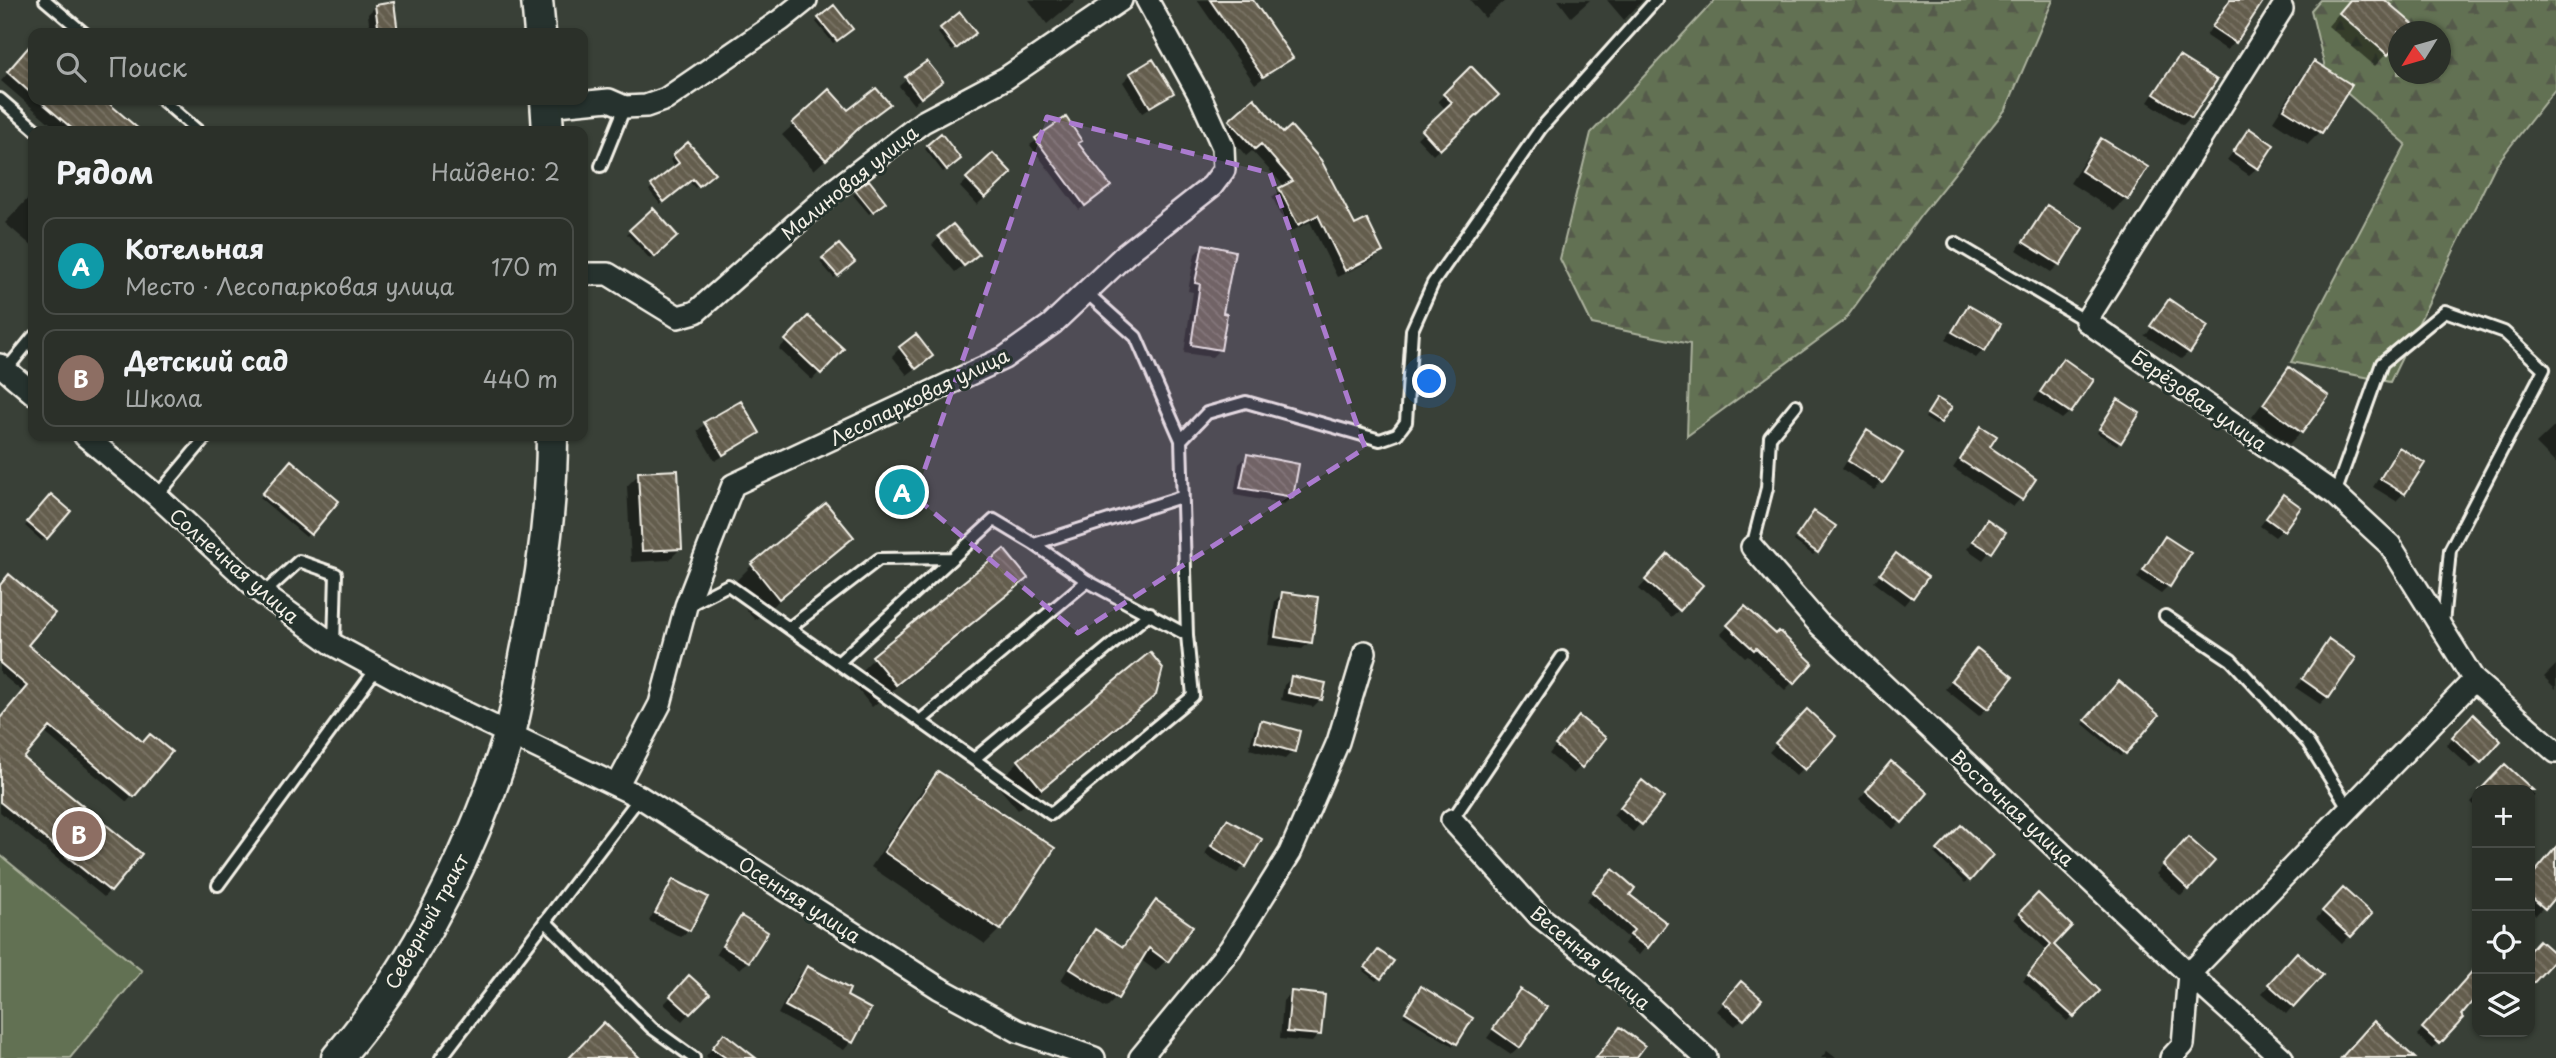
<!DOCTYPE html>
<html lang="ru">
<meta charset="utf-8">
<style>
body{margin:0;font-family:"Playpen Sans",sans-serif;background:#373c35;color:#f1f3f6}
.controls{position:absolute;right:21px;bottom:21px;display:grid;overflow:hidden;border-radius:14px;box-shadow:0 2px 5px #0004}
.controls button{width:63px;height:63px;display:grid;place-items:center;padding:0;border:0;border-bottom:2px solid #474b46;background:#2b3029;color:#f1f3f6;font:35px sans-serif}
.compass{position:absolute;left:2388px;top:21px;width:63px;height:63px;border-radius:50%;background:#2b3029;box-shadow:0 2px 5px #0004;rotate:233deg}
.you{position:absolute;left:1430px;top:382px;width:24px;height:24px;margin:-18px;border:5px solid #fff;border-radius:50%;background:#1a73e8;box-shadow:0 0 0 10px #1a73e833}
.badge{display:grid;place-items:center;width:46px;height:46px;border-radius:50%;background:#e797bd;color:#fff;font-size:23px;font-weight:700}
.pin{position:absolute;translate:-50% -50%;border:4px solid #fff;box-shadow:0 2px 7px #0006}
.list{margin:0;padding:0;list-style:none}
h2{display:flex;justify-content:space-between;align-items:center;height:91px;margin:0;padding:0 28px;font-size:30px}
h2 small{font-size:23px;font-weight:400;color:#a6a9a8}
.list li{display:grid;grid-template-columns:46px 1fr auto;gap:21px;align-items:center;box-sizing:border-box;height:98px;margin:0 14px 14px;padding:0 14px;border:2px solid #474b46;border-radius:14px}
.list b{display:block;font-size:26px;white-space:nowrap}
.list p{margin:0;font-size:23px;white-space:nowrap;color:#a6a9a8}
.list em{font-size:23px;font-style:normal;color:#a6a9a8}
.icon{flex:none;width:38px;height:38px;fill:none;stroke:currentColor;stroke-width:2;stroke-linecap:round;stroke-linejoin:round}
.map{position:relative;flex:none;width:2556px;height:1058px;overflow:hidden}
.search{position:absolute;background:#2b3029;box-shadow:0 2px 5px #0004;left:28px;top:28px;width:560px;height:77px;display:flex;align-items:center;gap:18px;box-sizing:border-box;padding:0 24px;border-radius:14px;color:#a6a9a8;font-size:26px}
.panel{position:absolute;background:#2b3029;box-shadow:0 2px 5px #0004;left:28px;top:126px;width:560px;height:315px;border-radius:14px}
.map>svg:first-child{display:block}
.forest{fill:url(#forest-firs);stroke:#abb19d;stroke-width:2;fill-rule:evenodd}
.pitch{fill:#627152;stroke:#abb19d;stroke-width:2}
.shadow{fill:#0007}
.building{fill:url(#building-back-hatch);stroke:#f4f1e8;stroke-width:2}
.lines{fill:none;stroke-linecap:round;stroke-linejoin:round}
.service-casing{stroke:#f4f1e8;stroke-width:16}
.minor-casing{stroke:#f4f1e8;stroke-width:26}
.secondary-casing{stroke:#f4f1e8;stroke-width:35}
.service{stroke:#26332d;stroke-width:10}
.minor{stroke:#26332d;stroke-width:21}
.secondary{stroke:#26332d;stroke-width:30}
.marked{fill:#ab7bcf;fill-opacity:0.2;stroke:#ab7bcf;stroke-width:5;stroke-dasharray:14 9;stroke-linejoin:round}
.labels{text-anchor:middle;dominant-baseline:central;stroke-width:6;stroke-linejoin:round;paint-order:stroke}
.street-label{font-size:19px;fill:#f4f1e8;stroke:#26332d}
</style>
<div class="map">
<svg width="2556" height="1058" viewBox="0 0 2556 1058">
<defs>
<pattern id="forest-firs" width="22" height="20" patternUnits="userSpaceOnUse" patternTransform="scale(1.75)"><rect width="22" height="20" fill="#627152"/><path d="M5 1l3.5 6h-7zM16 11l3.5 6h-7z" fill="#545a4b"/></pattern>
<pattern id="building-back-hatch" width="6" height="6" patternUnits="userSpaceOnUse" patternTransform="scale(1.75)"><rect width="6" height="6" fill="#645d4d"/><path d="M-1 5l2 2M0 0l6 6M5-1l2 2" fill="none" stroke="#7b7567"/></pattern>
</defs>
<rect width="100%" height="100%" fill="#394037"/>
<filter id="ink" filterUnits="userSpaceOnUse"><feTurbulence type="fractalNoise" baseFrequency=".0143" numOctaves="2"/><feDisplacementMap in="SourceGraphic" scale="14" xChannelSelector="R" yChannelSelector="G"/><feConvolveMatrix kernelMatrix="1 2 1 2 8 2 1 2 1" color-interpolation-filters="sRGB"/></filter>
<g filter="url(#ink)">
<path class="forest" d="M1715,0H2053L2006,109L1921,215L1844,321L1687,436L1690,344L1592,324L1560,259L1591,133Z
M2320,0H2556V88L2495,166L2390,382L2291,362L2406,144L2327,76L2311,10ZM2398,32H2440V74H2398Z"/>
<path class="pitch" d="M0,855L142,971L70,1058H0Z"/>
<path class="shadow" d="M1029,0H1076L1047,24Z
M1197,0H1251L1291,57L1255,84Z
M1470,0H1506L1485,18Z
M1558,0H1590L1571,17Z
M1607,0H1643L1624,20Z
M2229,0H2262L2235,42L2227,50L2206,36Z
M2350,0H2383L2398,32V41L2375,66L2328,26Z
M392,4L396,33H370L368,14L375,7Z
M819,19L848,32L833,43L816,22Z
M941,29L971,36L952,51L938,33Z
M33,44V100H102L139,131H59L1,81Z
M2179,58L2191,117L2183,125L2148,102L2172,66Z
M1152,61L1171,92L1164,100L1142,113L1123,82L1131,74Z
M2315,63L2350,86L2320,132L2308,144L2273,121L2303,75Z
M1471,69L1497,95L1433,155L1417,138L1446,110L1438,101Z
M907,79L933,89L913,104L899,86Z
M829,92L848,112L887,104L814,170L782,135Z
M1254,101L1354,227L1381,252L1373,260L1337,277L1310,222L1290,232L1272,197L1285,187L1252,151L1246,156L1223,129Z
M1065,120L1104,191L1079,210L1030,145Z
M2249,130L2257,168L2249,175L2227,160Z
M2101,140L2146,168L2126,199L2114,211L2070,183L2090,152Z
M688,144L712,173L695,188L689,181L660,204L649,190L676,167L670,160Z
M928,146L956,162L943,172L925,149Z
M993,155L1010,173L977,205L960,187Z
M869,182L881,205L869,214L853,195Z
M33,193V247L5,223Z
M2047,207L2081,228L2059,264L2051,272L2017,250L2039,215Z
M653,211L676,236L650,259L627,234Z
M940,237L969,261L955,272L932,245Z
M839,246L852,262L834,278L820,262Z
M1203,246L1221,315L1220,349L1212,357L1184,353L1193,292L1188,291L1195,254Z
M2169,302L2189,352L2181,359L2144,335L2147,334Z
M1968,307L1998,325L1983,350L1976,358L1946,340L1960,315Z
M808,318L841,349L812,380L779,349Z
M900,348L923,363L907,375L892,356Z
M2063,361L2070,412L2062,419L2034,400Z
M2289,369L2302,430L2263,402Z
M2118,401L2120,441L2117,445L2097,433Z
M740,403L758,433L750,440L715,461L697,431L705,424Z
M1934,403L1940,422L1936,425L1925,418Z
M2261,405L2300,433L2289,444L2252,417Z
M2556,425V464L2536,444Z
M1981,428L1988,448L2020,499L2013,507L1953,468L1974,436Z
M1868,432L1882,482L1874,490L1842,469L1860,440Z
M412,436H424L418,441Z
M2399,449L2422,463L2404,493L2396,501L2373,487L2392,457Z
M1247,456L1292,497L1284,504L1234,495L1239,464Z
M287,465L337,501L306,537L260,498Z
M639,474L681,548L669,560L631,562L627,486Z
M891,479L909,509L905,512L880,496Z
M51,496L69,511L42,541L25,526Z
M2283,496V529L2275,537L2260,526Z
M826,505L852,537L829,560L755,620L729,588L752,565Z
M1988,521L2004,532L1983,560L1967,549Z
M2165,538L2168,586L2161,593L2137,578L2157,546Z
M1795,539L1815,553L1813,555L1794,541Z
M1896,555L1926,578L1904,605L1874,582Z
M1661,564L1679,610L1671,617L1639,589Z
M1026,578L1003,600L872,707L851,681L874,658Z
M0,586L26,645L143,743L169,753L127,802L44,732L22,759L140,855L104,897L0,812V719L23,692L0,673Z
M1282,594L1310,642L1302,649L1268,645L1275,601Z
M1745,608L1811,663L1785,690L1748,655L1745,657L1721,634Z
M2329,642L2328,696L2320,704L2296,688Z
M1970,658L1987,708L1979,716L1945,689Z
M2556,665V689L2544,677Z
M1292,678L1321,699L1313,707L1281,700L1284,685Z
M2119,684L2156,716L2121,756L2083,724Z
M1155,694L1131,718L1018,810L996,784L1019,761Z
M1807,711L1834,736L1796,776L1769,752Z
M2473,717L2499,741L2472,769L2446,745Z
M1262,722L1293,751L1285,759L1249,749L1254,730Z
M1571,726L1581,766L1573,774L1549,754Z
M2505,767L2535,795L2530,800V790H2482Z
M1884,771L1901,821L1893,829L1859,799Z
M938,773L1052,848L1000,929L985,944L871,867L924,787Z
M1635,790L1662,798L1633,832L1613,815Z
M2477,796V808L2471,802Z
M1227,821L1245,865L1237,873L1205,854L1219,829Z
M1961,827L1991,855L1965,883L1935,854Z
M2181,847L2188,888L2181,896L2156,874Z
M2556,851V893L2536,915L2530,910V879Z
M1606,879L1664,924L1639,955L1624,944L1628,938L1586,901Z
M673,881L689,930L681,937L649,921L666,889Z
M2038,895L2069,926L2051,945L2097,991L2067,1021L2023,981L2047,950L2014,919Z
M2336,898L2369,914L2342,944L2316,919Z
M1156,903L1166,960L1156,971L1140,959L1116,998L1106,1008L1061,980L1085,941L1095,931L1122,947L1146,913Z
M741,918L748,961L740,969L716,954L733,926Z
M1375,955L1391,962L1376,981L1363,971Z
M2290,962L2293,1006L2286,1014L2262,993Z
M807,968L845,997L851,1042L844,1050L778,1014L799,975Z
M2474,973L2477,976V994L2433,1049L2417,1035Z
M689,978L707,994L682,1021L664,1004Z
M1421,988L1456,1043L1453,1046L1403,1016Z
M1521,991L1519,1047L1511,1054L1487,1038Z
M1734,991L1743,1018L1735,1026L1717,1011Z
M1291,993L1319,1034L1312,1042L1280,1039L1283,1001Z
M716,1043L753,1058H708L706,1056Z
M1827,1051L1836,1058H1821Z"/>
<path class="building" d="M1210,0H1253L1293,58L1263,77Z
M2230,0H2264L2236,43L2212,27Z
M2350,0H2385L2422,32H2398V44L2388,55L2339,13Z
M394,2L398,33H379L375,5Z
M834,5L853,29L837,41L818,18Z
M960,12L976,33L956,49L940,28Z
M33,42V95L7,72Z
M2179,56L2217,80L2192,118L2154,94Z
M1153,59L1174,93L1150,107L1130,73Z
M927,61L943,81L921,98L905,77Z
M2314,61L2352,85L2322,133L2284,109Z
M1471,66L1499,95L1440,150L1422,130L1452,102L1443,94Z
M876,88L890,104L862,125L826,160L792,123L829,89L848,110Z
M1254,98L1283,133L1291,126L1321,160L1355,225L1367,219L1383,252L1345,271L1318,215L1298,225L1279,188L1293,181L1261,144L1255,149L1229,120Z
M39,100H105L141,131H75Z
M1066,117L1082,141L1078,143L1111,186L1085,206L1035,138Z
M2249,128L2274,145L2258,169L2233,152Z
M941,133L961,159L947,170L927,145Z
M2101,138L2148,167L2128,200L2081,171Z
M688,142L715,173L699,186L693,179L664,202L651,185L679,163L673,155Z
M993,153L1012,173L985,198L966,178Z
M869,180L886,202L873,212L855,190Z
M2047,205L2083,228L2060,265L2023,242Z
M653,208L678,236L655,257L629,230Z
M953,224L979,254L964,266L938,236Z
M839,244L855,262L838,276L822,258Z
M1203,244L1235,251L1223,313L1227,314L1221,350L1191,345L1200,284L1195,283Z
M2169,299L2208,326L2190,353L2150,326Z
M1968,305L2001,324L1985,351L1952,332Z
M808,316L844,349L821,374L785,340Z
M916,334L933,356L916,369L899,347Z
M2063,358L2094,380L2071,413L2040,392Z
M2289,367L2329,396L2302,433L2263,404Z
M1937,398L1952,407L1941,423L1927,414Z
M2118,399L2140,413L2121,443L2099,429Z
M741,401L760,433L723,455L704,422Z
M1981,426L1997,436L1990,447L2036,479L2022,500L1960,460Z
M1867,430L1903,453L1883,483L1848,461Z
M2399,447L2425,463L2405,494L2380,479Z
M1247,454L1299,464L1293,497L1240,488Z
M291,460L339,501L311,535L262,494Z
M678,470L682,549L642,551L638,472Z
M894,473L922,491L910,510L882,492Z
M51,494L71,511L47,539L27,522Z
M2283,494L2301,507L2284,531L2266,518Z
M826,503L854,537L779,599L751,564Z
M1814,511L1836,526L1818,553L1796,537Z
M1987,519L2006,532L1992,553L1973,541Z
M2165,536L2191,553L2170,587L2143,570Z
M1004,549L1028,578L896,685L872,656Z
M1896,553L1928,577L1913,598L1880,574Z
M1668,554L1703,585L1680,611L1645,580Z
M9,574L55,613L28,645L143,742L150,734L172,752L134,797L50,727L24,758L142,854L111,892L0,802V718L27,686L0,663V585Z
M1282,592L1318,597L1312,643L1275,637Z
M1745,606L1776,634L1779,631L1813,663L1794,684L1756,648L1754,650L1727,625Z
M2329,639L2356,658L2329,698L2302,679Z
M1977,648L2013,677L1988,709L1951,680Z
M1150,652L1163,668L1156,695L1042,789L1018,760Z
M1291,676L1326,683L1322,700L1288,693Z
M2119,681L2159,715L2126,754L2085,720Z
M1807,709L1836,736L1805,770L1775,743Z
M2473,714L2501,741L2481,763L2452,737Z
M1579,716L1606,738L1582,768L1555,745Z
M1261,720L1300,731L1295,752L1255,741Z
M1891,761L1928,793L1902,823L1866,791Z
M2505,764L2533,790H2480Z
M938,771L1055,848L1001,930L884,852Z
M1642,780L1664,798L1642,825L1620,807Z
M1227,819L1262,839L1246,867L1211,846Z
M1961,825L1993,855L1970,881L1937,850Z
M2188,837L2215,861L2189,890L2163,865Z
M2556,847V896L2545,909L2530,896V878Z
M1613,869L1635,888L1630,895L1667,923L1648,948L1630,935L1634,930L1592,892Z
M673,879L708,897L690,931L655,913Z
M2343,888L2372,914L2351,937L2322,911Z
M2038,893L2072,926L2054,945L2100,991L2074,1017L2028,975L2051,944L2019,913Z
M1156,900L1193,926L1168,962L1149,948L1118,999L1070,969L1095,929L1123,947Z
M741,916L768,932L749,962L722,946Z
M2539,940L2556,955V958L2530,987V950Z
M1378,950L1394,961L1381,979L1365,967Z
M2297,952L2323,975L2294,1007L2268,984Z
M807,966L850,989L847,996L871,1009L853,1043L785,1006Z
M2477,966V996L2461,1015L2464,1018L2440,1044L2422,1028Z
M689,975L710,994L690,1014L670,996Z
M1741,981L1762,999L1744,1020L1723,1002Z
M1421,986L1473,1018L1457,1044L1405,1012Z
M1520,989L1547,1007L1520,1048L1493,1029Z
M1291,991L1325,995L1321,1035L1287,1032Z
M2374,1021L2415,1058H2341Z
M604,1022L640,1058H569Z
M1620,1027L1645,1046L1636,1058H1596Z
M724,1033L756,1058H726L712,1048Z"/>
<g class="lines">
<defs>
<path id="service" d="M45,0L84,33
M0,99L37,131
M162,100L198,131
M601,166L625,107
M1955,243L2086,321
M1086,292L1136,337L1181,440L1187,635
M6,370L33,337
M1181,440L1207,413L1246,402L1380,440L1397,434L1406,422L1412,330L1433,283L1541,128L1656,0
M2335,494L2382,363L2445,311L2504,332L2544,369L2450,550L2443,624
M157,496L207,436
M1034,544L1181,497
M1752,547L1767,488L1770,437L1796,405
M263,594L299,561L336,574L334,645
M689,605L728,585L1051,814L1193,696L1187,635L1087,581L1034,544L994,520L838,663
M2165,616L2231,660L2308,743L2348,807
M789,628L879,559L952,558
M920,721L1087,581
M974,759L1150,613
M1452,820L1562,657
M218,885L377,668
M545,921L652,1028L694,1058
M441,1058L640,797"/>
<path id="minor" d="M2282,9L2086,321L2335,494L2390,545L2474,680L2556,752
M547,106L609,100L625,107L646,106L666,99L781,20L806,0
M583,274H608L678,317L696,312L834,190L923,122L1006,78L1121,0
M0,365L33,393
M85,436L157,496L263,594L334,645L408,685L640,797L939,988L1018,1031L1094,1058
M1752,547L1819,624L2189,974L2282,1058
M617,786L660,704L686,606L733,485L1004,358L1052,324L1126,254L1212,186L1224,170L1223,147L1201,98L1147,0
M1452,820L1539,916L1626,985L1706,1058
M1140,1058L1230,949L1290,853L1338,742L1365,652
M2171,1058L2183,1045L2189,974L2474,680"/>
<path id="secondary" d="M537,0L540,33
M546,100L548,131
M337,1058C417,965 472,852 509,736C518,707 521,676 527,647C542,578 552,507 552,436"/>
</defs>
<use href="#service" class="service-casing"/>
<use href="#minor" class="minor-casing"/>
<use href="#secondary" class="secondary-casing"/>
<use href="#service" class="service"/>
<use href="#minor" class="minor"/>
<use href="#secondary" class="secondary"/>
</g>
</g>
<path class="marked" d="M1047,117L1270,173L1365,448L1078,633L915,497Z"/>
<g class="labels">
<g class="street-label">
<text transform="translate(849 182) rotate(-39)">Малиновая улица</text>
<text transform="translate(919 396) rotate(-26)">Лесопарковая улица</text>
<text transform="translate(2200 400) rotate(35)">Берёзовая улица</text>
<text transform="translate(235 565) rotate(41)">Солнечная улица</text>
<text transform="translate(2013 807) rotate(43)">Восточная улица</text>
<text transform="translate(800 899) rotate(33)">Осенняя улица</text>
<text transform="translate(426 921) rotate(-61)">Северный тракт</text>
<text transform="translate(1591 957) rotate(40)">Весенняя улица</text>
</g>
</g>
</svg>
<div class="controls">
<button>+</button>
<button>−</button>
<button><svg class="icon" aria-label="locate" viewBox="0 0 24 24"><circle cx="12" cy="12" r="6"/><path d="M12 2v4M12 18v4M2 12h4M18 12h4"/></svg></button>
<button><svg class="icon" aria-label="layers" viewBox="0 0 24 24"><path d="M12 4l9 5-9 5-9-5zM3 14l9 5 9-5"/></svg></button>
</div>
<svg class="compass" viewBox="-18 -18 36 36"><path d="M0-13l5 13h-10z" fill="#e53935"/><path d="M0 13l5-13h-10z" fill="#a6a9a8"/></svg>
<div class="you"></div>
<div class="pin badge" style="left:902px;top:492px;background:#0f9aa8">A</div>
<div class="pin badge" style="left:79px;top:834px;background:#8d6e63">B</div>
<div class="search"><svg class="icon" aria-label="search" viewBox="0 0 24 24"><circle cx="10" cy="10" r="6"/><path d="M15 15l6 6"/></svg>Поиск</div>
<section class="panel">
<h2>Рядом<small>Найдено: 2</small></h2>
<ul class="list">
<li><span class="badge" style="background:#0f9aa8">A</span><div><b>Котельная</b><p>Место · Лесопарковая улица</p></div><em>170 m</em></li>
<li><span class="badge" style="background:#8d6e63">B</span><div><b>Детский сад</b><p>Школа</p></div><em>440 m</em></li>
</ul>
</section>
</div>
